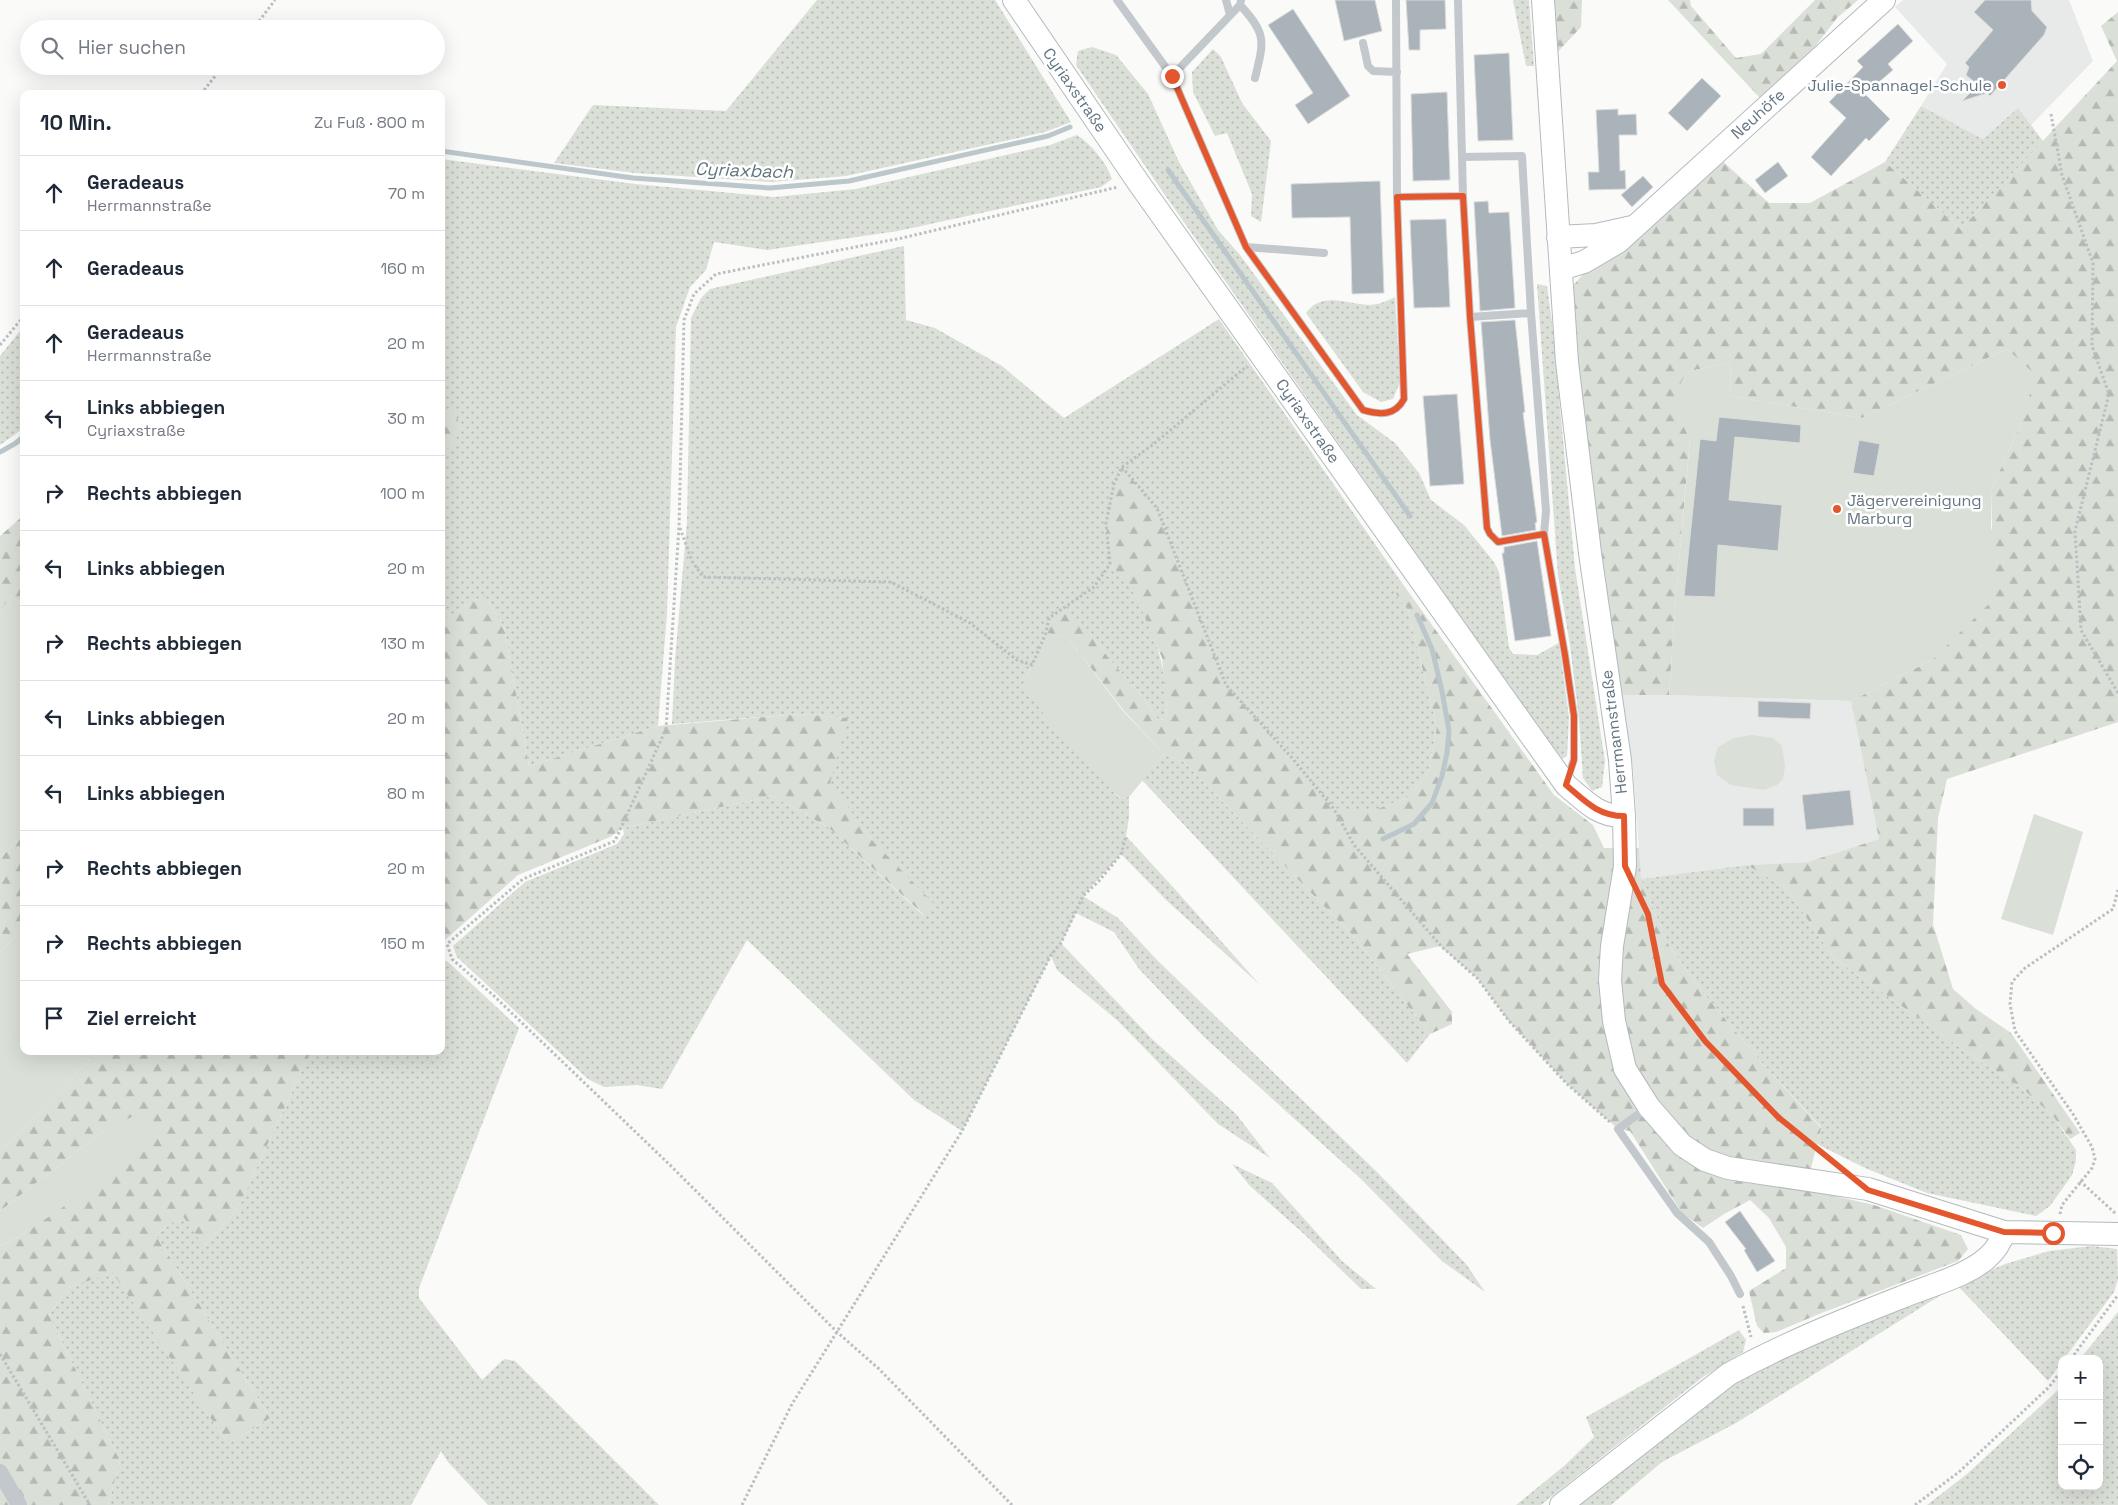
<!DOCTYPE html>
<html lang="de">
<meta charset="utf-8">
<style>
body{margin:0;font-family:"Space Grotesk",sans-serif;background:#f2f2f3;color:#1f2937}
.controls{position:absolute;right:15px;bottom:15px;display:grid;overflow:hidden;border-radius:10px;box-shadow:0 5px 20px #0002}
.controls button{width:45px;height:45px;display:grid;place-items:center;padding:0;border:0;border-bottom:1px solid #e0e1e3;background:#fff;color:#1f2937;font:25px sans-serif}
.stop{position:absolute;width:15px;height:15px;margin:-11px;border:4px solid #e4572e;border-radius:50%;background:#fff}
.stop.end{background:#e4572e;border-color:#fff;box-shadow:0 1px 5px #0008}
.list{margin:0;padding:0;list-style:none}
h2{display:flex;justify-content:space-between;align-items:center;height:65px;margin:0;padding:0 20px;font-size:21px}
h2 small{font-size:16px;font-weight:400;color:#747a83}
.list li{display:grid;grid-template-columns:32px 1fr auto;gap:15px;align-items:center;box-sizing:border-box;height:75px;padding:0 20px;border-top:1px solid #e0e1e3}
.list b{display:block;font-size:19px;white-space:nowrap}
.list p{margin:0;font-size:16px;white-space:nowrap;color:#747a83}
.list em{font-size:16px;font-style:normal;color:#747a83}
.icon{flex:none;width:28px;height:28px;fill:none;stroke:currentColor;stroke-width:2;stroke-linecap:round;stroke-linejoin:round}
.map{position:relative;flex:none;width:2118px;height:1505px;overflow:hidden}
.search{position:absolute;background:#fff;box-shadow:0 5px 20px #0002;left:20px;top:20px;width:425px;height:55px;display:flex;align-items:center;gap:12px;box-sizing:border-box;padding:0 18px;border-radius:28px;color:#747a83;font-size:19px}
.panel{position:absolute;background:#fff;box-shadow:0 5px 20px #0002;left:20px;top:90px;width:425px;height:965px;border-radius:10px}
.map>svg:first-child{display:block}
.built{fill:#e8e9e9}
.grass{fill:url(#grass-dots)}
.forest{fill:url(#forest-firs)}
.garden{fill:#dadfd7}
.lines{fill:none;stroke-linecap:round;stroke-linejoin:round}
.stream{stroke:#bbc7cb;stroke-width:5}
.building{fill:#aab3b9;stroke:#dcdcda}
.secondary-casing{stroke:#b3babf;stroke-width:24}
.path{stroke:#bbbfc2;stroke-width:3;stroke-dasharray:2.5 2.5;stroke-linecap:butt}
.lane{stroke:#c3c8cc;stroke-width:8}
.street{stroke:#c3c8cc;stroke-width:16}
.secondary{stroke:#fff;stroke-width:22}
.route{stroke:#e4572e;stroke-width:6}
.poi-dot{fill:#e4572e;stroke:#fff;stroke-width:2}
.labels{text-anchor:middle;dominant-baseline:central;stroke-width:5;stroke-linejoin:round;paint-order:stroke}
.poi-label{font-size:16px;fill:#657683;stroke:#fff;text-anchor:end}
.street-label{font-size:16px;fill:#657683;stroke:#fff}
.water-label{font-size:18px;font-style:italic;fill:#60757c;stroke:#fff}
</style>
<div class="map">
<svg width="2118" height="1505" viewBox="0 0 2118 1505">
<defs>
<pattern id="grass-dots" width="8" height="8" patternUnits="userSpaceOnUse" patternTransform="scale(1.25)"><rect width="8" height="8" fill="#dadfd7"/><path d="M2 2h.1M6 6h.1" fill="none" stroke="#b4b9b4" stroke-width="1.8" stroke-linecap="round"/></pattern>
<pattern id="forest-firs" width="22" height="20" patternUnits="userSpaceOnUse" patternTransform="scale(1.25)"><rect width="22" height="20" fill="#dadfd7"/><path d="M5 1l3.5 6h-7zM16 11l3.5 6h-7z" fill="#b4b9b4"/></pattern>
</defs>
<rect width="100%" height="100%" fill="#fafaf8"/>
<path class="built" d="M1903,0H2069L2093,61L2031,125L2018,108L1983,139L1921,106L1947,64L1895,7Z
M1622,695H1669L1851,701L1879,839L1808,862L1747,865L1641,879L1633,768Z"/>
<path class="grass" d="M817,0H995L1071,122L1045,132L846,176L771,182L635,173L554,163L593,105L726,111Z
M1513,0H1529L1534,66H1526Z
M1092,47L1116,55L1148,94L1179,162L1218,230L1240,255L1357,415L1395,443L1419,473L1431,500L1464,525L1494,562L1499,572L1509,648L1513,654L1537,655L1559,643L1569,718L1567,756L1562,759L1486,654L1165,195L1076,65L1078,51Z
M1213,49L1221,57L1242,103L1271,141L1261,222L1251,216L1252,194L1227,133L1215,136L1193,92L1192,72Z
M1921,106L1983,139L2018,108L2043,141L1961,229L1885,162Z
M1077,135C1092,145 1106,162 1112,179L1101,187L898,231L767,250L714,242L706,270L690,287L676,327L667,613L658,726L529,766L504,627L484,595L441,621V453L454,443V411L441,419V159L635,184L774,197L856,189L1050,145Z
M904,246L906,320L935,328L1002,366L1064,418L1219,319L1402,583L1396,594L1408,610L1437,727L1428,773L1407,798L1377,809H1334L1292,758L1226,685L1157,508L1122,467L1114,484L1110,564C1119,575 1130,586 1137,598C1156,635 1170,678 1166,720L1158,719L1142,696L1111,661L1090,633L1049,618L1046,633L1023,685L1119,798L1129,797V817L1126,836L1173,887L1260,985L1166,900L1121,854L1083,896L1118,918L1157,960L1377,1172L1466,1264L1485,1292L1442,1261L1361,1179L1204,1037L1139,969L1114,932L1076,913L1061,943L1152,1039L1236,1114L1270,1158L1218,1124L1118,1021L1057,970L1051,956L962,1131L914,1100L747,940L662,1089L637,1085L604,1087L588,1079L457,957L453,946L525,882L617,844L624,834L623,828L772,796L828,827L924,916L872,840L829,783L847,718L800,714L672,724L675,660L687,522L691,318L701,298L710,289Z
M1537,284L1547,286L1552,322L1575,568L1605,761L1602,787L1592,791L1583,778L1579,719L1570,645L1558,575Z
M1395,297L1400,382L1393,399L1381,402L1363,392L1306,313C1322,291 1346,304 1369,305C1378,305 1387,301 1395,297Z
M24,326V428L0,445V356Z
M1164,754L1184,762L1355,938L1430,1034L1407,1063L1142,780Z
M1747,865L1786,888L1834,958L1975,1058L2022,1088L2053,1116L2076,1150V1161L2072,1175L2050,1206L2036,1216L1927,1193L1865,1168L1817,1144L1821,1127L1763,1064L1705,995L1668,944L1641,879Z
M441,961H447L519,1028L419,1288V1298L482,1380L504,1359L515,1361L659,1505H488L448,1462L441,1451L411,1505H108L120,1461L49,1315L69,1287L113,1272L228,1444L270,1418L156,1235L182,1215L205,1245L237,1210L311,1051H441Z
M1232,1164L1272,1183L1342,1261L1376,1289H1361L1304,1234L1250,1186Z
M2092,1246L2117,1249L2118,1279L2114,1292L2064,1359H2062V1362L2048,1381L1957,1285L1736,1423L1662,1462L1611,1505H1573L1761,1364L1957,1285L2005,1264L2049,1251Z
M2118,1312V1505H1927L1967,1474L2057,1391L2062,1385V1486H2099V1359H2080Z
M1739,1330L1746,1340L1743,1352L1703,1377L1541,1505H1516L1564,1466L1594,1437L1586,1417Z"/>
<path class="forest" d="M1551,0H1582L1581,27L1554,56Z
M1668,0H1690L1691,6L1736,58L1761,54L1815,0H1858L1837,18L1814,48L1774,90L1760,98Z
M2118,12V722L1947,779L1938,818L1933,924L1953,989L1976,1009L2011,1033L2080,1133L2070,1139L2053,1116L2022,1088L1975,1058L1834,958L1786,888L1747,865L1808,862L1879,839L1851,701L1932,660L1992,528L1991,490L2019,428L2035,375L2007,349L1862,418L1730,396L1731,362L1686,372L1677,414L1690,438L1676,595L1669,695H1622C1602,560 1579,424 1572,287L1583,274L1600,264L1720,159L1769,203H1810L1885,162L1961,229L2117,61L2101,26Z
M454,410L461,429L454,443L441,453V419Z
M1122,467L1157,508L1226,685L1292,758L1334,809H1377L1407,798L1428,773L1437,727L1408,610L1396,594L1402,583L1554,795L1593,825L1604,848H1639L1641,879L1668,944L1705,995L1763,1064L1821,1128L1811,1168L1809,1190L1874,1205L1961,1235L1968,1249L1958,1261L1819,1314L1776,1332L1764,1333L1757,1326L1749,1291L1786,1268V1247L1769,1218L1750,1200L1724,1214L1703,1228L1682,1213L1630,1131L1618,1129L1566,1083L1509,1021L1477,978L1440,946L1407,954L1452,1012V1024L1430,1034L1355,938L1184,762L1164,754L1124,711L1067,637L1046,633L1049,618L1063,610L1090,633L1111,661L1142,696L1158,719L1166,720L1167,707L1162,658L1136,596L1110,564L1106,523L1114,484Z
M24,515V607L11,596L0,612V536Z
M484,595L504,627L529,766L658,726L800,714L848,718L830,783L872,840L936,906L925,916L828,827L772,796L623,828L610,837L518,875L444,941L441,961V621Z
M24,834V930L0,951V858Z
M99,1051H311L237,1210L204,1246L182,1215L156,1235L270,1418L228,1444L113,1273L69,1287L49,1315L120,1461L108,1505H0V1246L25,1233L108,1128L0,1211V1151Z"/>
<path class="garden" d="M2007,349L2036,375L2019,428L1991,490V602L1932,660L1851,701L1669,695L1676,595L1690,439L1677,414L1680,385L1686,372L1731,362L1730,396L1862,418Z
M11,596L24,607V834L0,858V612Z
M1046,633L1067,637L1123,711L1164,754L1129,797L1120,798L1063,741L1023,685Z
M1752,735L1773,738L1782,746L1785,766L1783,779L1777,785L1764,790L1731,785L1717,775L1714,761L1718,747L1734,738Z
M2034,814L2083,832L2053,935L2001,919Z
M24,930V1051H99L0,1151V951Z
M136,1115L149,1126L145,1151L25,1233L0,1246V1211L108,1128Z"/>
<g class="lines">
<path class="stream" d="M441,151L633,178L770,188L849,181L1048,136L1070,127
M1168,170L1410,516
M0,452L16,443L24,436
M1383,839L1414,824L1432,803L1442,776L1447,753L1449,731L1442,691L1432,649L1417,615"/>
</g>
<path class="building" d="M1335,0H1375L1382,31L1344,41Z
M1406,0H1445L1446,29L1420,30V50H1409Z
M1985,0H2031L2032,11L2047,27L2044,35L1990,96L1987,93L1962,101L1978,85L1966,75L1969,67L1965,63L1993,30L1974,12Z
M1293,9L1350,96L1308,124L1295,105L1313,93L1268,25Z
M1898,24L1913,41L1888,64L1893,70L1865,94L1890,119L1869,141L1866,138L1831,176L1811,157L1846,118L1829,102L1863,67L1857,61Z
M1509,53L1513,140L1478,141L1474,55Z
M1702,78L1721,96L1687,131L1668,113Z
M1447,92L1450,180L1413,181L1411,94Z
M1618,109V115L1636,114L1637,135H1619L1620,171L1625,170L1626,189L1589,190L1588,172H1599L1596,110Z
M1778,162L1788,176L1765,193L1755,180Z
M1643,176L1653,187L1632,207L1621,195Z
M1380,181L1384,293L1352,294L1350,217L1292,218L1291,184Z
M1488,201L1489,213L1509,212L1515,308L1480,311L1474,202Z
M1446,219L1450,307L1414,308L1410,220Z
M1515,320L1525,412L1523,413L1537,522L1535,523L1536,530L1502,536L1490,440L1481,322Z
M1457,394L1464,484L1430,486L1423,396Z
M1719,417L1801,425L1800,443L1735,437L1729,500L1782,505L1778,551L1718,545L1715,597L1684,596L1700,439L1716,441Z
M1859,440L1880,444L1874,476L1853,473Z
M1537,541L1551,636L1515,641L1502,553H1504V547Z
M1758,701L1811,703L1810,719L1758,717Z
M1850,790L1854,825L1806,830L1802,795Z
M1743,808H1774V826H1743Z
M1740,1211L1775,1261L1757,1272L1744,1250L1746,1249L1725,1222Z"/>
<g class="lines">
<defs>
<path id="secondary" d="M1014,0L1138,182L1566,785C1584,800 1598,817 1624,816
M1543,0L1567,362L1590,553L1620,760L1624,816L1625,866L1612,946L1610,980L1614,1021L1625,1069L1649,1107L1682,1145L1705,1160L1728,1168L1868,1189L2004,1232L2118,1234
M1558,237L1596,235L1632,227
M1561,269L1584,262L1618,242L1884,0
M1561,1505L1729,1374C1784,1344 1843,1320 1902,1297C1928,1286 1968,1276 1988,1257C1995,1251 2001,1241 2004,1232"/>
</defs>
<use href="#secondary" class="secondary-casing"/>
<path class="path" d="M253,29L275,0
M201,94L223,66
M2051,114L2062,175L2093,263L2092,346L2109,394L2075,531L2081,630L2118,693
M0,345L24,316
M1122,467L1157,508L1226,685L1292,758L1334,809L1354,845L1441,946L1477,978L1509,1021L1566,1083L1610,1122
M680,528L692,561L703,577L891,582L970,623L1017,660L1032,665L1046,633L1049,618L1094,587L1110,564L1106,523L1114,484L1122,467L1155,443L1247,366
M1641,898L1648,913L1662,984L1705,1041L1778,1117L1837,1164
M2080,1181L2116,1214
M2060,1214L2062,1205L2092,1168L2095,1159L2092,1147L2073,1114L2015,1031L2010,1004L2012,982L2025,968L2113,909L2118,890
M1743,1306L1751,1337
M0,1354L90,1505
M2071,1359L2118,1295
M742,1505L792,1404L962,1131L1051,955L1061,943L1083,896L1099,881L1121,854L1126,836
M1012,1505L879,1369L837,1332L672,1167L493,995L452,959L447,944L523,879L615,841L666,729L679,526L684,320L694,294L716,274L902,238L1118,187
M1915,1505L1959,1472L2049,1387L2062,1370"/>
<path class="lane" d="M1117,0L1172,76L1246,247L1324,253
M1226,0L1230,15
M1240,5C1267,34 1264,41 1255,78
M1363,43L1368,66L1373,71L1397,72
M1172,76L1240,5L1241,0
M1462,157L1522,156L1531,313L1546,511L1544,534
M1463,196L1470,317L1487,528L1490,534L1498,542L1544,534L1565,655L1574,716V759L1567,781
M1397,197L1463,196L1458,0
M1246,247L1363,410C1380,415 1395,416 1404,399L1397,197L1396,0
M1470,317L1531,313
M1647,1108L1618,1129L1677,1213L1709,1242L1731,1276L1740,1294"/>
<path class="street" d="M0,1472L19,1505"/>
<use href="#secondary" class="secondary"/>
</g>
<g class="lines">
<path class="route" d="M1172,76L1246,247L1363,410C1380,415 1395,416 1404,399L1397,197L1463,196L1470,317L1487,528L1490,534L1498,542L1544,534L1565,655L1574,716V760L1566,785C1585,801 1598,816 1624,816L1625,866L1648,914L1662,984L1705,1041L1778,1117L1868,1190L2004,1232L2053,1233"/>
</g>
<g class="poi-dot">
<circle cx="2002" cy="85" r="5"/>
<circle cx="1837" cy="509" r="5"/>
</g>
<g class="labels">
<g class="poi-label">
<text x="1992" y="85">Julie-Spannagel-Schule</text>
<text x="1847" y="500" text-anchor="start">Jägervereinigung<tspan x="1847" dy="18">Marburg</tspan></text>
</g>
<g class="street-label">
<text transform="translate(1075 90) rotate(55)">Cyriaxstraße</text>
<text transform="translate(1758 114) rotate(-42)">Neuhöfe</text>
<text transform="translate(1308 421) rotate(55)">Cyriaxstraße</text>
<text transform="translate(1614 732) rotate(-97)">Herrmannstraße</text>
</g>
<g class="water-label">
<text transform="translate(744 170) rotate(2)">Cyriaxbach</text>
</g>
</g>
</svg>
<div class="controls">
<button>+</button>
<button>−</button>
<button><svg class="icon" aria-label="locate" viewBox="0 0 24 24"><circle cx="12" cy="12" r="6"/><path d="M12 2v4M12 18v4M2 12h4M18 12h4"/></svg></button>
</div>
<div class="stop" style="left:2053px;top:1233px"></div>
<div class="stop end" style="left:1172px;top:76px"></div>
<div class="search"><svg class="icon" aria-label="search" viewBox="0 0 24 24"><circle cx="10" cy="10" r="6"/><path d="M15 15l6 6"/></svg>Hier suchen</div>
<section class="panel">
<h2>10 Min.<small>Zu Fuß · 800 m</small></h2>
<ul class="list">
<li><svg class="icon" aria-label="ahead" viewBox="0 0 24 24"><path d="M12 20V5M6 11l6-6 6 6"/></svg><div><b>Geradeaus</b><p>Herrmannstraße</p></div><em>70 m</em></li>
<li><svg class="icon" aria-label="ahead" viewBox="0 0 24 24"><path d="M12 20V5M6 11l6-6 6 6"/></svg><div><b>Geradeaus</b></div><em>160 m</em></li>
<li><svg class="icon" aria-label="ahead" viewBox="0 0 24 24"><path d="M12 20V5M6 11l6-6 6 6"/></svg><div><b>Geradeaus</b><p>Herrmannstraße</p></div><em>20 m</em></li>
<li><svg class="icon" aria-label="left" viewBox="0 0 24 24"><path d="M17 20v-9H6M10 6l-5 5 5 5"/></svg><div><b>Links abbiegen</b><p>Cyriaxstraße</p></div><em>30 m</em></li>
<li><svg class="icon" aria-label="right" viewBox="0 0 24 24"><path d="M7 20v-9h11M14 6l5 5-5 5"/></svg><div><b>Rechts abbiegen</b></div><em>100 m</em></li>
<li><svg class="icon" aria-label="left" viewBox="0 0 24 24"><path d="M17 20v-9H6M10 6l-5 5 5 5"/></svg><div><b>Links abbiegen</b></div><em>20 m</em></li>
<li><svg class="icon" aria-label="right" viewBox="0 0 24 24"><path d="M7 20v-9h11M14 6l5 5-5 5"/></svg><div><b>Rechts abbiegen</b></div><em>130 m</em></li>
<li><svg class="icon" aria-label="left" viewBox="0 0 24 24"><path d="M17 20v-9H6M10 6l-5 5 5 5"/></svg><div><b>Links abbiegen</b></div><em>20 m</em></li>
<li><svg class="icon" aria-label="left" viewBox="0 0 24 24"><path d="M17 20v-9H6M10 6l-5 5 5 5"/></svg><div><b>Links abbiegen</b></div><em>80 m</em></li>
<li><svg class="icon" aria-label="right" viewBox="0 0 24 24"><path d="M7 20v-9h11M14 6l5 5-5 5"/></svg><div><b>Rechts abbiegen</b></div><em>20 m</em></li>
<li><svg class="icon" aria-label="right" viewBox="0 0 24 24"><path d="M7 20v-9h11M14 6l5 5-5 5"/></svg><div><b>Rechts abbiegen</b></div><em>150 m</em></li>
<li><svg class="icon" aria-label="arrive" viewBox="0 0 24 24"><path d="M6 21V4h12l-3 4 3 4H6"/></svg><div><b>Ziel erreicht</b></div></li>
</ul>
</section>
</div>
